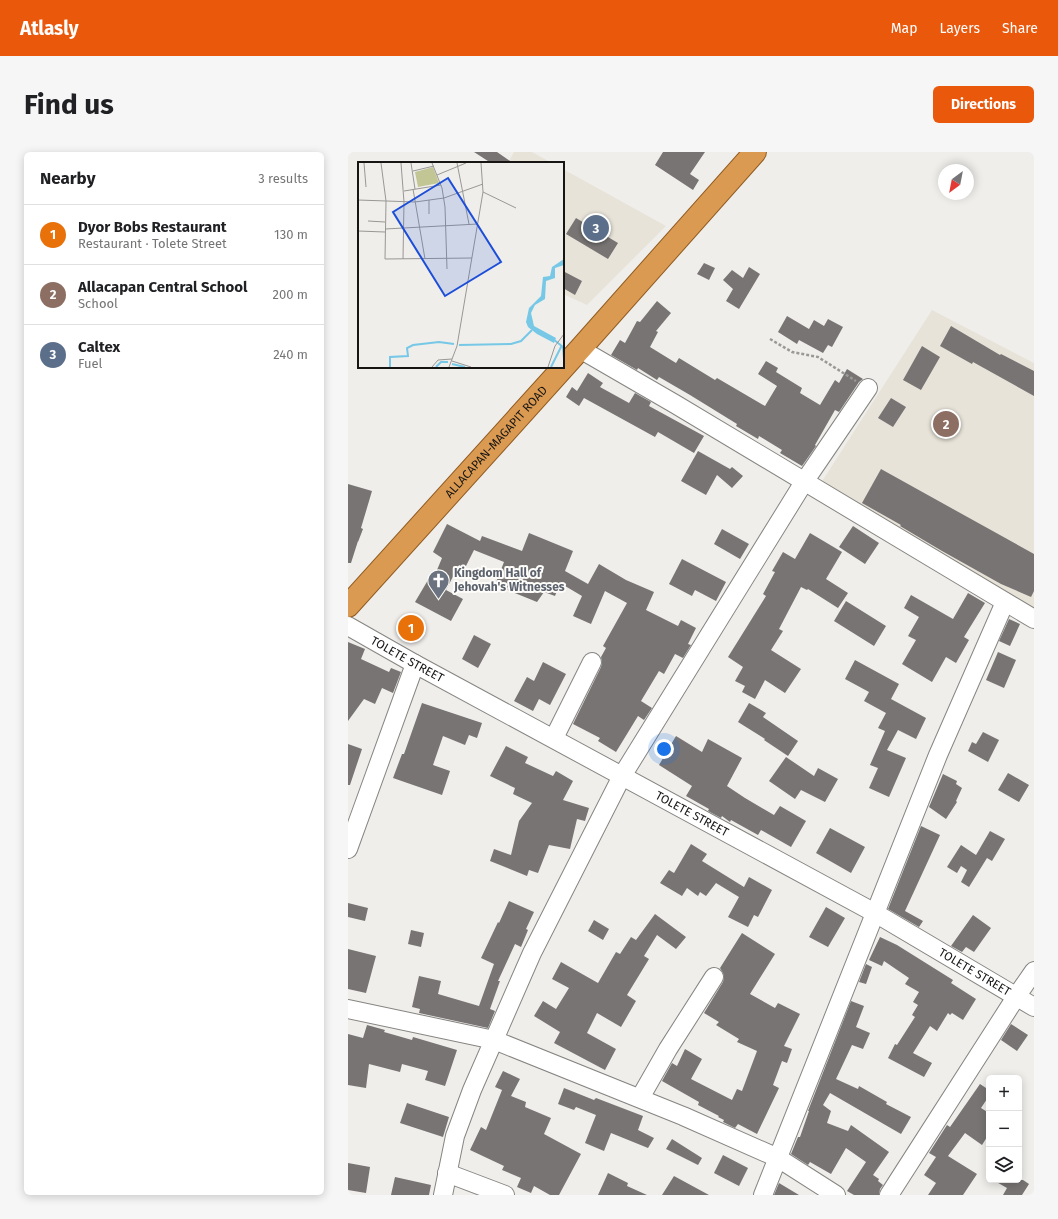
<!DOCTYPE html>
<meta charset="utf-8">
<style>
body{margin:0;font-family:"Fira Sans",sans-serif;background:#f6f6f6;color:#202124}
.controls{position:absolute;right:12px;bottom:12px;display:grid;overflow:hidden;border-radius:6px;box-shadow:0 2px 10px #0003}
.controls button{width:36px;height:36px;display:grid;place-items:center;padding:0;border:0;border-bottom:1px solid #e0e0e0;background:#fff;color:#202124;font:20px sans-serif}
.compass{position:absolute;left:590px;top:12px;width:36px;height:36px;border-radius:50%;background:#fff;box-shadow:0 2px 10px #0003;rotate:212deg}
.you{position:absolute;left:316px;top:597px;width:14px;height:14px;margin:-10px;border:3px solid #fff;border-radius:50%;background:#1a73e8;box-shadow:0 0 0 6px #1a73e833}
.badge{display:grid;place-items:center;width:26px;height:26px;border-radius:50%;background:#ea580c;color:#fff;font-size:13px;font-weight:700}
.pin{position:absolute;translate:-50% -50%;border:2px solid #fff;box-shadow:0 1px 4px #0006}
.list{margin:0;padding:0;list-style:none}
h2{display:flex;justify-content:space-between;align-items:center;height:52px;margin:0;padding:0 16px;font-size:17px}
h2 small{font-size:13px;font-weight:400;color:#757577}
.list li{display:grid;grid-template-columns:26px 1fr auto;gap:12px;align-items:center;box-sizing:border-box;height:60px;padding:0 16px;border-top:1px solid #e0e0e0}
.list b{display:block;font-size:15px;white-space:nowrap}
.list p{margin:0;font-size:13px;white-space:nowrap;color:#757577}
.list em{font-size:13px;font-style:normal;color:#757577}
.icon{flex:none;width:22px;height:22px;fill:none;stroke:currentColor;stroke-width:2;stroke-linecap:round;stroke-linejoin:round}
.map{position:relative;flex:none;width:686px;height:1043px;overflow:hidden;border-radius:6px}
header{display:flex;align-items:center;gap:24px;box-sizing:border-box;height:56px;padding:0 20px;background:#ea580c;color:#fff}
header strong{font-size:19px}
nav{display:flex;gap:22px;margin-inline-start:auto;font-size:14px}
.intro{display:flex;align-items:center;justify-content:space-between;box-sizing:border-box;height:96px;padding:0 24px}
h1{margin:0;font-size:28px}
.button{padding:10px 18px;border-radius:6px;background:#ea580c;color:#fff;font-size:14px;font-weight:700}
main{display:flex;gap:24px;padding:0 24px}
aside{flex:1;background:#fff;border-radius:6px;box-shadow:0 2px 10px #0003}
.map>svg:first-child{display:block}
.built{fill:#e7e3d8}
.building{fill:#787474}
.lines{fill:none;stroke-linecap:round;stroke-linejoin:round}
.minor-casing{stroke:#868582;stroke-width:20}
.trunk-casing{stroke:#905b20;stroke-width:24}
.path{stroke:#9a9996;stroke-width:2.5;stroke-dasharray:3 2;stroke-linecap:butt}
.minor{stroke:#fff;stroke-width:18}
.trunk{stroke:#da9a52;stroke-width:22}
.labels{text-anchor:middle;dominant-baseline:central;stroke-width:4;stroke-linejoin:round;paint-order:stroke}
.street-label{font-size:12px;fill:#161514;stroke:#fdfcf8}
.worship-label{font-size:12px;font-weight:bold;fill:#5b616d;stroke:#fdfcf8;text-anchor:start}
.inset-river{fill:none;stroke:#76c8e6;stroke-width:2}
.inset-road{fill:none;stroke:#989795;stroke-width:1}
.view{fill:#1d4ed8;fill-opacity:0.15;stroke:#1d4ed8;stroke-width:2}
.inset-edge{fill:none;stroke:#161514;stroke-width:2}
</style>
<header>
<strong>Atlasly</strong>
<nav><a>Map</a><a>Layers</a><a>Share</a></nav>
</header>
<div class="intro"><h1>Find us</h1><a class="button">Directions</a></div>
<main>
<aside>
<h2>Nearby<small>3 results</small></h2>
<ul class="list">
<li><span class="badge" style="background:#e8710a">1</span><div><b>Dyor Bobs Restaurant</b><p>Restaurant · Tolete Street</p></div><em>130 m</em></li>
<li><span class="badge" style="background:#8d6e63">2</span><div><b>Allacapan Central School</b><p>School</p></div><em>200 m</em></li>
<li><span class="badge" style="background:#5c6f8a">3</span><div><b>Caltex</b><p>Fuel</p></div><em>240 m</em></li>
</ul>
</aside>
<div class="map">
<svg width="686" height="1043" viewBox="0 0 686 1043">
<rect width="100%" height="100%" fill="#efeeeb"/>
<path class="built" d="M166,0H184L204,11H160Z
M215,17L318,74L239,153L215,142Z
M584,158L686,211V458L471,334Z"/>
<path class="building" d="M126,0H149L165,11H143Z
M315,0H357L342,22L351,28L345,38L307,13Z
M228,66L270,91L260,107L218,82Z
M356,111L367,116L361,128L349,122Z
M401,115L412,122L391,157L378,149L385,137L375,128L384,118L395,126Z
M215,119L234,129L227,143L215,136Z
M309,149L323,161L308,179L310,180L302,195L328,211L331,206L367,228L369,226L417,254L429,234L410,222L418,209L430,216L428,220L454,236L452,241L472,253L487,228L491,231L499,217L515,227L511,230L491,260L487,258L467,293L468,294L454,314L432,301L434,298L411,284L410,287L388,274L389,272L342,243L311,225L309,228L290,216L289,218L263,203L272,188L277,191L289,169L292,170Z
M439,164L461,177L466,168L476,174L480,167L495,175L484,195L480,193L475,201L451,188L449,192L430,180Z
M603,174L652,203L653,202L686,219V244L625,210L624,212L592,194Z
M574,194L592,205L573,238L555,228Z
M240,221L255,231L252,235L281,251L287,241L303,250L301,254L356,284L346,301L310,280L307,285L236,246L231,254L218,245L224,235L229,239Z
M543,246L558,255L545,275L530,266Z
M350,299L382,317L384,315L395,324L384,336L369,323L358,343L333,329Z
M533,317L686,402V439L683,445L653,432L594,399L552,374L553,373L514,351Z
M0,332L24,339L13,376L15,377L10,390V389L3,411H0Z
M99,372L132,389L134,384L174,399L181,381L225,399L217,419L240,432L251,412L278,428L306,440L298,458L330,474L333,468L348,476L340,492L343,493L335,506L327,502L316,522L311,519L293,549L304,556L296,568L290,564L268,600L250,589L252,586L225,572L253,515L254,510L253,505L258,496L255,494L279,451L257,439L243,472L225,464L234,444L212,431L207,444L196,440L189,450L147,433L156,410L126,398L117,416L111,413L98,438L115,447L103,469L67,450L80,428L84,430L94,406L85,400Z
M505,374L531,391L517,412L491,395Z
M374,377L401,392L392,407L366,392Z
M462,381L494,400L478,427L500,441L490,456L460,437L459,438L453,435L431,477L435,479L423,498L453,517L437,541L417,528L407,547L394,540L397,534L387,529L395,515L380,505L418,444L415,442L427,420L424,419L435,400L447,407Z
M334,407L378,430L368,449L347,438L344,444L321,432Z
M620,441L637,451L616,485L621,488L608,511L598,505L584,530L554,512L568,488L560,484L571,465L556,456L563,443L605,467Z
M498,449L538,474L526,494L486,469Z
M661,467L672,472L662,494L651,489Z
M126,483L143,492L130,516L114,507Z
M0,490L17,497L13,507L41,520L43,516L53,520L45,541L34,536L27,552L16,547L0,569Z
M650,500L668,508L656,536L638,528Z
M507,508L551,532L543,547L578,566L568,587L550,578L539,598L558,606L541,645L521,636L530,616L522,613L537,579L530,576L538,561L516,549L521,540L497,527Z
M195,510L218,522L202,553L191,547L185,559L166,549L179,525L186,529Z
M74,551L134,571L129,586L121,583L117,593L95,584L85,613L102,619L94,643L45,626L54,602H56Z
M401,551L418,561L415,565L450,589L440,604L416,588L417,587L390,570Z
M635,580L651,588L640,610L620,599L624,590L628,592Z
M328,584L354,600L360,587L394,606L379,634L397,646L426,663L432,654L458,669L443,695L413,678L410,683L383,668L382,670L374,664L373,666L360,659L361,657L338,644L344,634L311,613Z
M0,592L14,597L2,633H0Z
M158,594L180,605L177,611L205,624L208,619L225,629L215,648L241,656L237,669L229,667L222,697L201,693L190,721L181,718L179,724L142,709L146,697L163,703L171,669L184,651L165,642L167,636L142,624Z
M438,605L466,624L470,616L490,627L477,650L453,638L447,647L421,629Z
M660,621L681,633L671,650L650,638Z
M595,622L609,629L608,632L614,636L608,649L609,650L598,667L581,655Z
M573,674L592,683L557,759L575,769L571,775L540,757Z
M482,676L517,695L503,721L468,701Z
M642,679L657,687L644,709L639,706L621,735L613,730L619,718L613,714L609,721L599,715L613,693L628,703Z
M343,692L359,702L354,709L396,735L401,725L424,738L410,765L406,763L400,775L380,765L391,745L368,731L358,744L352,740L350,744L339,736L334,744L312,731L321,718L326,721Z
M161,749L186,760L178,777L180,778L173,795L167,792L150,829H152L142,857L147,859L140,876L71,861L72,857L64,855L71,824L93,829L90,842L131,854L146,812L133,806L150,770L151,771Z
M0,751L20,756L17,769L0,765Z
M478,755L497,766L480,795L461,785Z
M307,762L338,785L328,797L309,783L296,804L301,807L279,843L288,849L273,875L249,861L239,881L268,897L257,918L206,891L212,880L186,864L195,849L208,857L221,836L204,827L213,810L250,831L268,800L272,802L283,785L288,788Z
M625,763L643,776L626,800L618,795L614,800L603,794Z
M246,768L261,777L255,788L240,779Z
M63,778L76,781L73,795L60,792Z
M394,781L427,802L402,842L427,856L430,851L452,862L436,894L444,897L439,911L434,909L425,933L431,936L409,982L390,972L387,976L375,970L376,968L370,965L371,964L350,953L351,950L314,929L324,911L329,914L337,897L354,907L343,927L384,948L389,937L394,939L409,899L389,890L391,887L368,873L371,870L356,861L375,830L376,825L375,821L372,816Z
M532,785L549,793L605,828L603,831L628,847L615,868L604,861L602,863L600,861L589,879L582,874L565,901L584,911L576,925L540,906L547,892L549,893L567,865L564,863L570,853L565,850L571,840L557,832L561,826L536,809L534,814L521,808Z
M0,797L28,804L18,841L0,837Z
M518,812L524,815L518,832L511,830Z
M503,849L516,854L508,875L522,881L515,897L504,893L488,927L510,937L511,934L539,950L538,952L563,965L553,982L482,941L475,953L483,959L479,971L500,979L503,973L541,1000L525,1023L531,1027L530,1029L535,1033L532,1037L531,1043H506L499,1039L518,1010L498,996L483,1022L462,1010L460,1013L443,1002L450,985H452L461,959H460Z
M663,872L680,883L669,899L653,888Z
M19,873L37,878L36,880L64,888L65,885L109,898L97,934L77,928L80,919L54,912L52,920L21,912L18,936L0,933V882L15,886Z
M155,919L172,927L163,944L178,950L177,955L203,966L196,982L233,1002L211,1043H202L186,1034L183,1041L169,1035L173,1026L154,1018L156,1014L122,998L133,975L138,978L154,938L147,935Z
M632,932L641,938V944L633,956L641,961V982L634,993L617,981L600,1004L629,1022L615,1043H580L588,1031L576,1023L588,1005L581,1001L599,973L602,975Z
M216,936L246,948L248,946L295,964L290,978L306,986L300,996L263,981L256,999L237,991L248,963L228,955L226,958L210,952Z
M59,951L101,965L95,985L52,971Z
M324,987L354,1006L350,1013L318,997Z
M375,1003L400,1016L391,1034L366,1021Z
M0,1011L22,1015L18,1041L0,1038Z
M260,1021L280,1031L279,1034L299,1043H250Z
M326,1024L361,1043H314Z
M47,1025L83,1033L81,1043H43Z
M645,1028H675L681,1032L674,1043H655L659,1036Z
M431,1031L451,1043H426Z"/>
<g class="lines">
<defs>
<g id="minor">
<path d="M232,197L327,252L686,467"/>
<path id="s1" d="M0,474L67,512L527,761L686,855"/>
<path d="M206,586L244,510"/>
<path d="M0,697L67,512"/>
<path d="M0,857L146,888L335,964L430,1006L488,1043"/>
<path d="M292,946L320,897L366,825"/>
<path d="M99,1021L157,1043"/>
<path d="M95,1043L107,984L124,938L184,801L274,624L456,330L520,236"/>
<path d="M415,1043L590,603L657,450"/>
<path d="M541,1043L668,845L686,819"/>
</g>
<g id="trunk">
<path id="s2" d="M0,454L232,197L407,0"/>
</g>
</defs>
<use href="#minor" class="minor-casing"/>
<use href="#trunk" class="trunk-casing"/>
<path class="path" d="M422,187L444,200L470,205L508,229"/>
<use href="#minor" class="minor"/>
<use href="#trunk" class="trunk"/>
</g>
<defs>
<symbol id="church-pin" viewBox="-11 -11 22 30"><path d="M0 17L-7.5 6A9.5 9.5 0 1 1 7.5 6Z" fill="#6b7280" stroke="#fdfcf8"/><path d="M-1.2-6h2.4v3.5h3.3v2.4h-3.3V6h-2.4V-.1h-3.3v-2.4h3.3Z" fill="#fff"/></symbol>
</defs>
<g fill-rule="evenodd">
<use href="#church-pin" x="78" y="416" width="25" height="34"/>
</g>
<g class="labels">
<g class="street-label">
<text stroke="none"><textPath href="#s2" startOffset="221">ALLACAPAN-MAGAPIT ROAD</textPath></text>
<text stroke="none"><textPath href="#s1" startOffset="68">TOLETE STREET</textPath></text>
<text stroke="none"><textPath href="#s1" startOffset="392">TOLETE STREET</textPath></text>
<text stroke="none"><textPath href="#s1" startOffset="716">TOLETE STREET</textPath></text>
</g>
<g class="worship-label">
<text x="106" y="421">Kingdom Hall of<tspan x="106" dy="14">Jehovah's Witnesses</tspan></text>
</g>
</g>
<g transform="translate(10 10)">
<rect width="206" height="206" fill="#efeeeb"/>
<path d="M75,5L81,21L60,25L57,10Z" fill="#c2c695"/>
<path d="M206,97V103L197,106V116L188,119L187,137L177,143L173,151L176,164L198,176L196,181L179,172L170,165L168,160L171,146L183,134L185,115L192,114L194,105Z" fill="#76c8e6"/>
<path class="inset-river" d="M195,177L205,185L206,197M101,183L153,182L163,179L174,168M94,202L107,205M32,205V195L50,194L49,186L55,183L81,180L96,182M78,205L83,200H90M193,205L204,183"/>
<path class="inset-road" d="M6,1L8,25M23,1L28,39L27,97L114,96M43,1L46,40L45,97M53,1L57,27M74,1L84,26L87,45L89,107M99,1L111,62M55,9L76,4M79,13L108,1M55,27L67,97M46,29L83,23M125,30L158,46M0,38L57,40L86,36L125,22M71,38V52M10,59L27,60M27,67L120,62M0,69L27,70M94,199L113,205M74,205L80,198L94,197M91,205L99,184L125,30L123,1M190,205L197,184L206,172"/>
<path class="view" d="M90,16L143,100L87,134L35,50Z"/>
<rect width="206" height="206" class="inset-edge"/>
</g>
</svg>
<div class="controls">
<button>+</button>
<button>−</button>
<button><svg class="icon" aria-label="layers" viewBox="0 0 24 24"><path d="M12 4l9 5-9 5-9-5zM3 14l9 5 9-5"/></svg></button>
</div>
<svg class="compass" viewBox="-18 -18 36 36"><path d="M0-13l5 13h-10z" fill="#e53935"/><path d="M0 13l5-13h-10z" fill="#757577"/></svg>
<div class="you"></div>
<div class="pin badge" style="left:63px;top:476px;background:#e8710a">1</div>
<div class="pin badge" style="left:598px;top:272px;background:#8d6e63">2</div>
<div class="pin badge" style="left:248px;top:76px;background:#5c6f8a">3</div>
</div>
</main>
